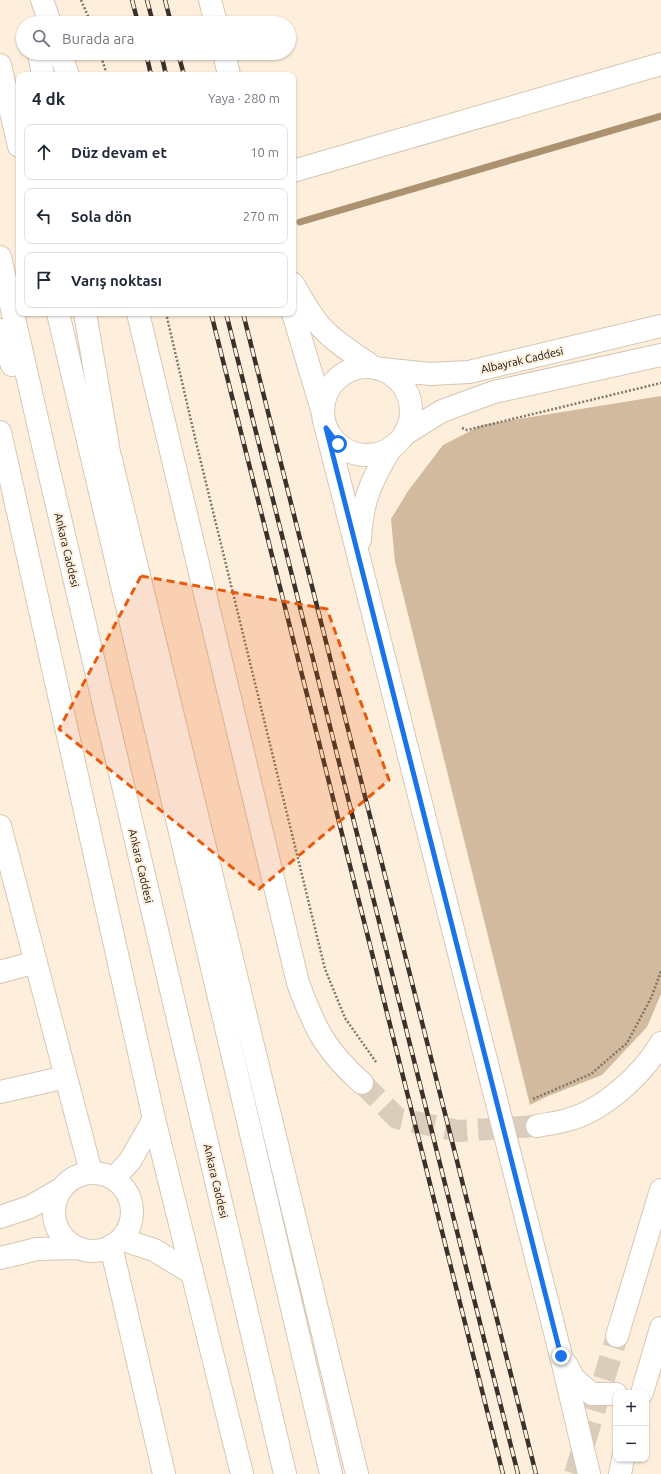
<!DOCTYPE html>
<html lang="tr">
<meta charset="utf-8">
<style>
body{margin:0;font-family:Ubuntu,sans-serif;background:#f2f2f3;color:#1f2937}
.controls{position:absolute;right:12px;bottom:12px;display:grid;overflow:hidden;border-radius:8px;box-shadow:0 1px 3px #0004}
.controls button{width:36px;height:36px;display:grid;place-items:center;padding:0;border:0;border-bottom:1px solid #e0e1e3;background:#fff;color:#1f2937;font:20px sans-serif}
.stop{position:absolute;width:12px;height:12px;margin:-9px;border:3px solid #1a73e8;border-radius:50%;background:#fff}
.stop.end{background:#1a73e8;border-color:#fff;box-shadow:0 1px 4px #0008}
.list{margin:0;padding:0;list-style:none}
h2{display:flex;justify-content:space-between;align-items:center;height:52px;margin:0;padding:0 16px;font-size:17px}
h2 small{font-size:13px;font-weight:400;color:#747a83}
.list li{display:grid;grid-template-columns:26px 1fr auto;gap:12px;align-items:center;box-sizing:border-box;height:56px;margin:0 8px 8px;padding:0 8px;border:1px solid #e0e1e3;border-radius:8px}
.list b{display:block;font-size:15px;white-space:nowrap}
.list em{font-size:13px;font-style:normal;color:#747a83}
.icon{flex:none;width:22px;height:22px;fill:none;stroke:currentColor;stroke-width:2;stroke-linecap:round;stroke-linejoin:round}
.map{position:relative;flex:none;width:661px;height:1474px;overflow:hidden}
.search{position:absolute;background:#fff;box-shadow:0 1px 3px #0004;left:16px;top:16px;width:280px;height:44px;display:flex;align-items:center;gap:10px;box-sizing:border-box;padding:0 14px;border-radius:22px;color:#747a83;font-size:15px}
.panel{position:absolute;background:#fff;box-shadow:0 1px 3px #0004;left:16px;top:72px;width:280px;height:244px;border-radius:8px}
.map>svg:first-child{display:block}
.green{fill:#d1ba9e}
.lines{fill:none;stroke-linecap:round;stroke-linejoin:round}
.stream{stroke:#ad9272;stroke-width:7}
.highway-tunnel{stroke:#dbcdbc;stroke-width:22;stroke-dasharray:22 11;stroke-linecap:butt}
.minor-casing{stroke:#d6c7b5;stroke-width:24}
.major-casing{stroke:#d6c7b5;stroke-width:24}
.highway-casing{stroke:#d6c7b5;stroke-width:24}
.path{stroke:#80766a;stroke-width:2.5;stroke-dasharray:2 2;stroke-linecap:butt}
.minor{stroke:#fff;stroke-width:22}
.major{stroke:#fff;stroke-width:22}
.highway{stroke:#fff;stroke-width:22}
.rail-casing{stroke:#38322a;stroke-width:4.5}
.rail{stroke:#feefdc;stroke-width:3;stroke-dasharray:9;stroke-linecap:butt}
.route{stroke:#1a73e8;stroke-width:5}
.marked{fill:#e8590c;fill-opacity:0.2;stroke:#e8590c;stroke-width:3;stroke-dasharray:8 5;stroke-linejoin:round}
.labels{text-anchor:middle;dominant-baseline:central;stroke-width:4;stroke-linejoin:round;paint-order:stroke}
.street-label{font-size:11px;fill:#130e08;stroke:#feefdc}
</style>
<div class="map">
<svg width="661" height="1474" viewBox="0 0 661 1474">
<rect width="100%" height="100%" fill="#feefdc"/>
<path class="green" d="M661,396V994L647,1027L602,1075L548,1096L530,1105L395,562L391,519L408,491L443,445L482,425Z"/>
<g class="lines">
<path class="stream" d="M300,222L661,116"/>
<path class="highway-tunnel" d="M362,1083L397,1118L458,1131L537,1126
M575,1474L617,1336"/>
<defs>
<path id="minor" d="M210,0L216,23
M224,53L229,75
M293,171L661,64
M293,284C302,299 310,315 322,328C337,344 357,356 375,368
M293,313L323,413
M326,428L561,1356L589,1474
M360,540C362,501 370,482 391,448
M0,826L91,1172
M0,972L36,962
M0,1092L66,1077
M111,1246L164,1474
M566,1364L574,1379L592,1394H616"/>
<path id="major" d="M323 411a44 44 0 1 1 88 0a44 44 0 1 1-88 0Z
M382,369L430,374L469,372L661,326
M54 1212a39 39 0 1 1 78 0a39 39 0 1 1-78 0Z
M0,1217L30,1207L61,1189
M0,1258L37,1249L77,1248
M642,1393L661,1328
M620,1474L623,1459"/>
<path id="highway" d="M42,0L50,23
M39,53L43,75
M60,53L68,75
M0,65L19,146
M0,257L48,467L285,1474
M58,313L331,1474
M85,313L109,452L357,1474
M138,313L298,983C315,1029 325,1050 362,1083
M0,330L12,365
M0,432L154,1119L242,1474
M405,434L442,411L494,392L661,355
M537,1126C547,1124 557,1123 567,1120C603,1111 643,1074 661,1043
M114,1178L130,1161L154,1119
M121,1239L154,1250L192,1273
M617,1336L661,1190"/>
</defs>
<use href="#minor" class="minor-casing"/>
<use href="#major" class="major-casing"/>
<use href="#highway" class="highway-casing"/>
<path class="path" d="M81,0L91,23
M100,53L107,75
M166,313L196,442L325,969L345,1018L376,1062
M462,428L467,430L661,383
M533,1099L591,1074L627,1043L652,996L661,971"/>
<use href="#minor" class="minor"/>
<use href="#major" class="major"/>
<use href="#highway" class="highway"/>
<defs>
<path id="rail" d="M132,0L138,23
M147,0L153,23
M165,0L171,23
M146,53L151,75
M161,53L166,75
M178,53L184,75
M211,313L503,1474
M226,313L518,1474
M243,313L536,1474"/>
</defs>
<use href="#rail" class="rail-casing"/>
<use href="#rail" class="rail"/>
</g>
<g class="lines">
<path class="route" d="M338,444L326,428L561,1356"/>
</g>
<path class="marked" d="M141,576L327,609L389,780L259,889L59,729Z"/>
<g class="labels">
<g class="street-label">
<text transform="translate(522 360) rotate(-13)">Albayrak Caddesi</text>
<text transform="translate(67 550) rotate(77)">Ankara Caddesi</text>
<text transform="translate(141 866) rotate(77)">Ankara Caddesi</text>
<text transform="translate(216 1181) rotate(77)">Ankara Caddesi</text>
</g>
</g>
</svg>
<div class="controls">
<button>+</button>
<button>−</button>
</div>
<div class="stop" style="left:338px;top:444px"></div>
<div class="stop end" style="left:561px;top:1356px"></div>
<div class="search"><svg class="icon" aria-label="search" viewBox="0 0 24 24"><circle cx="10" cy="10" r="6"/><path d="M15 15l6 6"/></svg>Burada ara</div>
<section class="panel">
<h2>4 dk<small>Yaya · 280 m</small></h2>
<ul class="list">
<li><svg class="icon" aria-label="ahead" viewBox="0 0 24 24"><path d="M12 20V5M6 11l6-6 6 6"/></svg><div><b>Düz devam et</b></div><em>10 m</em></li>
<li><svg class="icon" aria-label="left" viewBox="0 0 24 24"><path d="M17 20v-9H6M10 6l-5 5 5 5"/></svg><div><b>Sola dön</b></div><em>270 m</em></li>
<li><svg class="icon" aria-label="arrive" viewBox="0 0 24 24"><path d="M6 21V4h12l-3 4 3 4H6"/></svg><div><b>Varış noktası</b></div></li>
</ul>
</section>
</div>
